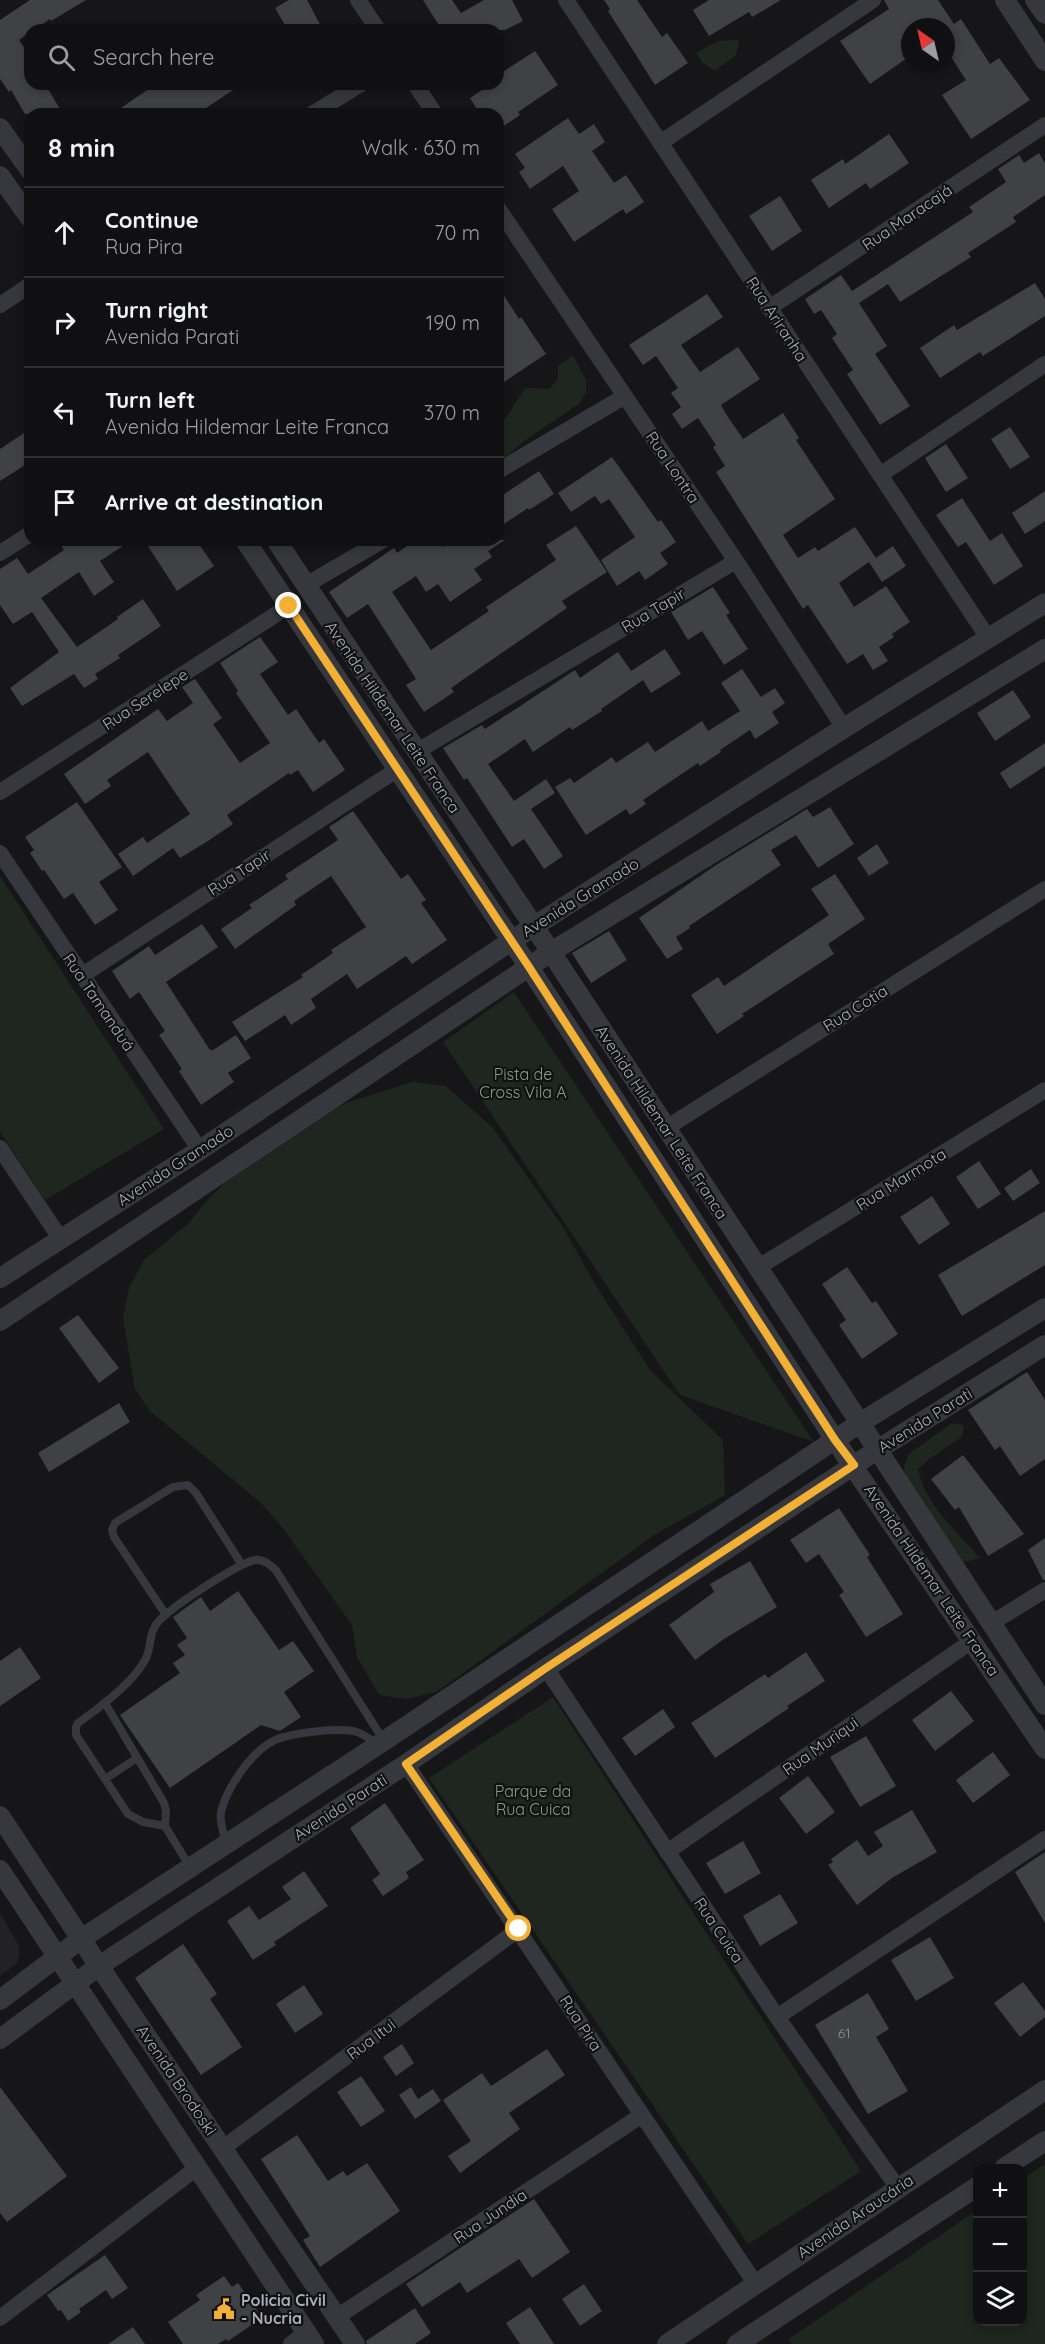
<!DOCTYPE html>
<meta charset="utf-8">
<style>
body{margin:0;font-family:Quicksand,sans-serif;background:#19191b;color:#f1f3f6}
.controls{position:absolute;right:18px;bottom:18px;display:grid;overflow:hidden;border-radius:12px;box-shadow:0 3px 9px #0003}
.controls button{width:54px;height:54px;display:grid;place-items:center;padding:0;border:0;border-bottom:2px solid #303032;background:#101012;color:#f1f3f6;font:30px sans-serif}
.compass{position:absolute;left:901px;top:18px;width:54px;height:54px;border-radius:50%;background:#101012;box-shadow:0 3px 9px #0003;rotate:326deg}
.stop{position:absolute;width:18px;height:18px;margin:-14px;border:4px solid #f2b134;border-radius:50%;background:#fff}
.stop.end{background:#f2b134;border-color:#fff;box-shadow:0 2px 6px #0008}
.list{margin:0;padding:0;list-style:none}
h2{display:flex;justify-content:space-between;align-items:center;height:78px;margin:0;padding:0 24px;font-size:26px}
h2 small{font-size:20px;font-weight:400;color:#9c9d9f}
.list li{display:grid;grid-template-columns:39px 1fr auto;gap:18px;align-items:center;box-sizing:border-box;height:90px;padding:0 24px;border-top:2px solid #303032}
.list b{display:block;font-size:22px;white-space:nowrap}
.list p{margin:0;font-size:20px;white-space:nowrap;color:#9c9d9f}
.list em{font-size:20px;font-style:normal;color:#9c9d9f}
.icon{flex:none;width:33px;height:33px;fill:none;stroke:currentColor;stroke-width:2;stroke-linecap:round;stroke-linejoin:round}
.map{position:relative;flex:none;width:1045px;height:2344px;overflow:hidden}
.search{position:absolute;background:#101012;box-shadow:0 3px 9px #0003;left:24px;top:24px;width:480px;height:66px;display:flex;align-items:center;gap:15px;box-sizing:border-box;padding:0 21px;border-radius:18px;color:#9c9d9f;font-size:22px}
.panel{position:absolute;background:#101012;box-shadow:0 3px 9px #0003;left:24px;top:108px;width:480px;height:438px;border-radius:18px}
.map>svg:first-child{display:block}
.built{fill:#222225}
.green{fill:#1e261f}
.building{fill:#404145}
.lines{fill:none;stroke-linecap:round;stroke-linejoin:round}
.service{stroke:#37383d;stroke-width:8}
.minor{stroke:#37383d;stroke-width:16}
.tertiary{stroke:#37383d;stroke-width:20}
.route{stroke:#f2b134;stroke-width:8}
.labels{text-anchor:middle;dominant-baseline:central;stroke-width:4.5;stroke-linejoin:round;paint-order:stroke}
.number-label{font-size:14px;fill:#8e929b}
.street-label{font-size:16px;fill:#a8adb8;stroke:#111113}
.park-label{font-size:16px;fill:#7fa381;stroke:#111113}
.poi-label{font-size:16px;font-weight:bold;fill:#a8adb8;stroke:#111113;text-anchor:start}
</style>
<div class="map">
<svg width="1045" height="2344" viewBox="0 0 1045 2344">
<rect width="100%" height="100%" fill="#161618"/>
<path class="built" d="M0,1913L19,1946V1955L17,1963L0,1976Z"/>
<path class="green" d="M739,40L736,55L715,71L703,63L696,53L718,41Z
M573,355L586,380V392L579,404L524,441L505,458H498V426C508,418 516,399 526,388L550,389L558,378V366Z
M0,876L164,1129L45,1200L0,1132Z
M514,992L814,1442L680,1395L443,1042Z
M412,1082L446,1086L493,1128L563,1227L595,1284L650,1370L723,1440L725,1495L656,1534L438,1691L407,1699L379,1695L357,1657L352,1625L282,1527L261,1503L150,1411L135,1389L123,1318L129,1288L144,1260L189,1223L209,1198L232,1176L318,1118L346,1103Z
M952,1423L964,1425L962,1437L928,1460L918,1469C924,1503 958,1533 980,1558L966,1562L953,1558L906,1478L904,1465L909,1454Z
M553,1697L861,2171L748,2244L429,1778Z
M1045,2164V2344H792L789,2339L977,2210L978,2322H1022L1023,2179Z"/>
<path class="building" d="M30,0H86L51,21L50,19L34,30H30V32L19,40L30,56V84H45L63,114H25L11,90L9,92L0,79V20Z
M289,0H307L323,30H288L275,8Z
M423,0H452L461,13L484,0H512L523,21L505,30H442Z
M604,0H637L662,37L667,33L688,63L655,85L608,11L610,9Z
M709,0H781L752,17L749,12L709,36L693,10Z
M884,0H938L954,24L961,19L990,64L999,58L1030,100L971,139L942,95L966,80L946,49V29L949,27H910V56L870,84L840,41L889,9Z
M535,51L558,85L518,112L520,115L498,130V114H480L470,98L491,84H498V79L503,76L501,73Z
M156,84H242L197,114H112Z
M568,118L579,134L594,124L605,142L592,151L614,183L626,175L644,202L626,214L623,209L574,242L552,209L579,191L563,166L530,189L519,172L525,168L515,154Z
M889,134L909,163L870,189L866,183L829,208L811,180L843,159L845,164Z
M1039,153L1045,163V195L1013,217L1016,222L968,253L971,257L900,302L888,284L859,303L887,346L875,354L910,406L880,425L847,374L853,370L832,338L837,334L821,310L814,314L805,299L841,275L852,291L973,212L969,207L1006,182L998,169L1019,155L1024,163Z
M780,196L802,231L772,251L749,216Z
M1035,283L1045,299V316L983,356L980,352L940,378L920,348L954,325L957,330Z
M498,286L519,319L521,317L546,354L498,386Z
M707,294L723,317L681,345L700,372L738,347L760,379L721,405L726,414L743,439L783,413L799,438L796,440L835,499L783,535L798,558L815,547L818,551L855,527L876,558L893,546L906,566L882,582L869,562L839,583L854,607L886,586L910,622L892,634L894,637L879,647L888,661L873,670L863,654L847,664L808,605L803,609L716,472L725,466L713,447L716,445L698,418L682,429L672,414L681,407L671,393L678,388L656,356L643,365L629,345Z
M1010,427L1030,457L1010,469L991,439Z
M24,433L30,441V462L0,481V449Z
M946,444L968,478L946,492L925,458Z
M612,457L658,522L661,520L676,542L660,553L668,564L645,580L639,571L617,586L601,560L635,537L609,499L601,504L595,496L571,512L558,493Z
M539,471L554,494L529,510L528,508L498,528V498Z
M1045,491V521L1025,534L1012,513Z
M962,498L990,541L1002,533L1023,566L994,585L966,542L958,547L936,515Z
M576,526L607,572L562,601L567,608L451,688L454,692L424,712L406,685L416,679L368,604L347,618L329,592L394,548L397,553L416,540H438L443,547L454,540H505L488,551L492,557L474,569L482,580L450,602L438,584L426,592L416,576L392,592L431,650L489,611L486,607L556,560L546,545Z
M58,540H132L100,561L114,582L94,596L79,572L41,598L77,647L118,619L117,617L143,599L161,626L118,655L120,658L95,674L98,679L84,688L74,674L22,706L10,688L59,652L32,612L13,624L0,605V569L17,558L28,574L64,550Z
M144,540H196L214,566L177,591Z
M713,587L730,613L726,615L748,649L724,665L702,631L688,640L671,612Z
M260,637L278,662L260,674L288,715L296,709L319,743L324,739L345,770L313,792L298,770L290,775L289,773L227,815L233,824L208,841L180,858L173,848L133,876L118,854L143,837L147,843L190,814L170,785L148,752L107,780L111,786L85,804L64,774L158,709L167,721L193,703L182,687L195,679L222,718L213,724L240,763L270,743L236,693L238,691L220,663Z
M665,649L681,674L651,693L643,680L601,709L602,711L572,730L570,727L533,752L525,739L488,764L514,801L546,779L555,793L531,809L563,856L544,869L524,839L512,847L467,778L464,780L443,748L482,725L485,729L575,670L580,678L618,652L631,671Z
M742,669L761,697L775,688L785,703L772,712L779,723L755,739L750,730L720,750L721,752L700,766L698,763L643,800L646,804L630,815L626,809L586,835L555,787L570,778L574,783L612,757L616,763L648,742L655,752L702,721L708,731L740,711L721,683Z
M1013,690L1031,717L995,741L977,713Z
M1045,743V766L1010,789L1000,773Z
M77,802L122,867L99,882L118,910L95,925L73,893L64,899L44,870L42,871L30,853L34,850L25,837Z
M830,807L854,844L818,868L796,835L771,850L781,865L689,926L690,928L676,937L683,949L667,959L639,918L716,865L807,809L813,817Z
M353,811L401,879L408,874L426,900L421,903L447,940L412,964L406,956L357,989L347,974L311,999L316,1008L291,1025L285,1015L245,1041L232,1022L303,977L301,975L333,953L331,950L366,927L331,876L294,901L296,905L235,949L221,929L252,908L249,905L288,879L285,875L338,840L329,827Z
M877,844L889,863L869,876L857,858Z
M835,874L865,919L828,944L834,954L742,1014L744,1016L717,1034L691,995L718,977L724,986L829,915L811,889Z
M202,924L218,947L166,982L210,1050H213L236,1035L251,1058L228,1073L234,1082L201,1105L179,1071L182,1069L159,1035L165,1031L139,992L130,999L112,971L149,946L155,955Z
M609,931L627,960L591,983L572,953Z
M979,1161L1001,1194L978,1209L956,1177Z
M1031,1169L1040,1183L1013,1201L1004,1188Z
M932,1196L950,1224L919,1245L900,1217Z
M1045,1211V1265L962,1316L938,1275Z
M847,1267L872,1303L876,1301L898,1334L862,1359L839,1325L846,1320L822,1284Z
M78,1315L119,1368L99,1383L59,1328Z
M1027,1372L1045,1400V1459L1020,1476L1000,1446L995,1450L968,1410Z
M119,1403L130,1422L49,1472L38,1453Z
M963,1455L1024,1534L988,1556L959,1507L955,1510L931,1479Z
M839,1508L870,1555L867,1557L903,1614L866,1637L839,1595L844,1592L819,1554L806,1563L790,1540Z
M1045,1538V1580H1043L1028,1550Z
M750,1561L777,1607L724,1639L695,1660L669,1625L714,1592L710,1584Z
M238,1591L279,1650L293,1641L314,1671L284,1692L301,1717L280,1731L261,1725L170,1788L120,1715L180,1673L173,1663L185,1655L177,1645L187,1638L173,1617L201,1597L210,1611Z
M20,1647L41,1678L0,1706V1661Z
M806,1652L825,1681L787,1706L789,1708L715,1758L691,1723L765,1674L768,1678Z
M951,1691L974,1721L935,1751L912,1720Z
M663,1709L675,1727L635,1756L622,1738Z
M866,1736L896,1786L860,1807L830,1757Z
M993,1752L1010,1775L973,1803L956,1780Z
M808,1776L835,1812L806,1834L779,1798Z
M385,1803L424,1860L406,1872L409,1878L383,1896L372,1880L380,1874L350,1828Z
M912,1810L937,1852L892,1878L857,1905L828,1865L833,1862L831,1859L857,1840L868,1856L883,1846L874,1832Z
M743,1841L761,1873L725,1894L706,1863Z
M1045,1852V1923L1015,1872Z
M304,1871L328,1906L274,1942L276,1945L253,1960L227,1921L249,1906L259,1920L291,1899L282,1887Z
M780,1894L798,1923L760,1946L743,1916Z
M930,1937L954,1978L916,2001L891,1960Z
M183,1944L217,1994L210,1999L242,2047L201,2075L135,1978Z
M1023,1982L1045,2011V2017L1020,2037L994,2003Z
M304,1985L323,2014L295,2033L276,2004Z
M868,1993L889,2029L876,2037L908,2091L868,2114L815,2025Z
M402,2044L414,2063L396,2076L383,2057Z
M547,2049L565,2075L509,2113L520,2129L460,2173L448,2156L471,2141L443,2100L482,2073L491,2086Z
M361,2076L385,2111L361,2127L337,2092Z
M0,2087L67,2176L7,2222L0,2213Z
M411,2087L418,2099L433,2089L441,2101L415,2119L399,2095Z
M297,2135L328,2181L343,2171L347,2176L367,2163L400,2211L320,2267L303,2240L310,2236L261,2159Z
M534,2199L570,2252L532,2278L519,2259L467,2293L460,2282L422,2307L406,2284Z
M105,2255L128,2288L112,2299L106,2290L79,2309L81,2312L68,2321L61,2310L58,2311L47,2295Z
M224,2276L232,2287L238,2283L259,2313L253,2317L256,2322L228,2341L226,2339L218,2344H183L168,2322L200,2300L196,2295Z
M584,2284L602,2311L580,2326L562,2299Z
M530,2307L554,2344H520L506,2323Z
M415,2308L431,2333L415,2344H367L366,2341Z
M133,2327L145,2344H108Z"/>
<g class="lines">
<path class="service" d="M166,1615L114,1537L112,1530L115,1523L173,1487L188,1485L196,1493L242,1565
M105,1703L164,1803L166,1811L165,1826L190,1867
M105,1779L137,1758
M165,1826L143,1822L128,1814L76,1735V1727L78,1723C99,1708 133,1683 145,1660C152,1648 148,1633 158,1622C171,1607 237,1564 255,1560C263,1559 269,1564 275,1569L384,1741
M226,1844C224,1834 219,1821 221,1812C227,1787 252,1751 275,1740C291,1733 341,1727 357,1732C364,1734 371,1740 377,1744"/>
<path class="minor" d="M358,0L378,30
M566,0L988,638
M415,84L435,114
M312,114L361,84
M660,143L873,0
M498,208L736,561L844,728
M0,305L30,285
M769,308L1045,125
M498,471L625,396
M880,475L1045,364
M0,553L30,534
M306,585L383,540
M416,752L736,561
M0,792L289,606
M0,853L200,1150
M81,976L398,769
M666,1128L1045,889
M0,1148L60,1238
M757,1268L1045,1090
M990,1624L1045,1590
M546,1668L777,2017L898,2188
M406,1764L755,2283
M667,1852L972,1641
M777,2017L1045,1839
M223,2148L519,1929
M337,2317L642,2115
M0,2318L198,2167
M291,2344L307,2332"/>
<path class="tertiary" d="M1005,0L1045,61
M1035,0L1045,14
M0,128L30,170
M0,176L30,218
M245,540L529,967L835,1440L1045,1749
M276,540L551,952L1045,1705
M0,1278L200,1150L511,941L844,728L1045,603
M0,1321L551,952L1045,649
M0,1816L99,1966L355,2344
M0,1870L314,2344
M0,2000L81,1939L384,1741L860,1423L1045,1308
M0,2039L99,1966L406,1764L546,1668L877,1450L1045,1345
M1004,2168L1045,2141
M667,2344L1045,2090
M737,2344L978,2186"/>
</g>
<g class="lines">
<path class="route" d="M289,606L529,967L835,1440L854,1465L546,1668L406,1764L519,1929"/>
</g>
<defs>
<symbol id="civic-bare" viewBox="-9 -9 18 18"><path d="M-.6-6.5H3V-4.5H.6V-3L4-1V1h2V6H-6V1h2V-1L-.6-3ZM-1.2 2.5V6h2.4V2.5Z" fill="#f2b134" stroke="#111113" stroke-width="2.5" paint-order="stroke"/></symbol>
</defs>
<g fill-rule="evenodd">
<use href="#civic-bare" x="209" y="2294" width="30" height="30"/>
</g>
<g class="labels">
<g class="number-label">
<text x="844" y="2033">61</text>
</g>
<g class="street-label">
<text transform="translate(907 217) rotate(-34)">Rua Maracajá</text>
<text transform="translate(777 319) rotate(57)">Rua Ariranha</text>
<text transform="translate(673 467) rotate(56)">Rua Lontra</text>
<text transform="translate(653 610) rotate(-31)">Rua Tapir</text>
<text transform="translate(145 699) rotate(-33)">Rua Serelepe</text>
<text transform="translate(393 717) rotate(56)">Avenida Hildemar Leite Franca</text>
<text transform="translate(239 872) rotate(-33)">Rua Tapir</text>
<text transform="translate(580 897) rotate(-32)">Avenida Gramado</text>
<text transform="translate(99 1002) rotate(56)">Rua Tamanduá</text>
<text transform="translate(855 1008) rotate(-32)">Rua Cotia</text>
<text transform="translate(662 1122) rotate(57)">Avenida Hildemar Leite Franca</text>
<text transform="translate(175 1165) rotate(-33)">Avenida Gramado</text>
<text transform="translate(901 1179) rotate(-32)">Rua Marmota</text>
<text transform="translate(925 1420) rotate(-32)">Avenida Parati</text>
<text transform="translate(932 1580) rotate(56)">Avenida Hildemar Leite Franca</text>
<text transform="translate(820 1746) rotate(-35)">Rua Muriqui</text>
<text transform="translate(340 1807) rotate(-33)">Avenida Parati</text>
<text transform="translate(719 1930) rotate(56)">Rua Cuica</text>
<text transform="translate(581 2023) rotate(57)">Rua Pira</text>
<text transform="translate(371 2039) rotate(-37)">Rua Itui</text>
<text transform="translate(177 2080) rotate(56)">Avenida Brodoski</text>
<text transform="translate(490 2216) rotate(-34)">Rua Jundia</text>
<text transform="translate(855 2216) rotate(-34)">Avenida Araucária</text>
</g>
<g class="park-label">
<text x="523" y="1074">Pista de<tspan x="523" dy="18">Cross Vila A</tspan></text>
<text x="533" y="1791">Parque da<tspan x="533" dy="18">Rua Cuica</tspan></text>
</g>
<g class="poi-label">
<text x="241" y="2300">Policia Civil<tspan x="241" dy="18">- Nucria</tspan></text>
</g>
</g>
</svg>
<div class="controls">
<button>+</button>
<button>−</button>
<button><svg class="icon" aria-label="layers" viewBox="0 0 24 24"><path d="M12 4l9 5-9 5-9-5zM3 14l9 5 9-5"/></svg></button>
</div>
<svg class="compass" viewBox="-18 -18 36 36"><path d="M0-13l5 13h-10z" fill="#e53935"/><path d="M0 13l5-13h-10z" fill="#9c9d9f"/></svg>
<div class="stop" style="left:519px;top:1929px"></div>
<div class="stop end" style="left:289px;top:606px"></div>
<div class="search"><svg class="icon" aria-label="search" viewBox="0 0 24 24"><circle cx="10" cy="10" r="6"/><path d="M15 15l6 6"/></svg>Search here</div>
<section class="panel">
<h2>8 min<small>Walk · 630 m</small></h2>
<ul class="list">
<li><svg class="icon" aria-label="ahead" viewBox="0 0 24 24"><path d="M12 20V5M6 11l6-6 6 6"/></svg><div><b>Continue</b><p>Rua Pira</p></div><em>70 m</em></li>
<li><svg class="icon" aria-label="right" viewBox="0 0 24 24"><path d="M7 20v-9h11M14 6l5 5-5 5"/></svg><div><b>Turn right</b><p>Avenida Parati</p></div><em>190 m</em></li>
<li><svg class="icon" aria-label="left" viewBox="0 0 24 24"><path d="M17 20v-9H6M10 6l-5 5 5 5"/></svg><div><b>Turn left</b><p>Avenida Hildemar Leite Franca</p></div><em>370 m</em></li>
<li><svg class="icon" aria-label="arrive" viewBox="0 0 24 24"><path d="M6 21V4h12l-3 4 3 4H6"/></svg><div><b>Arrive at destination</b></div></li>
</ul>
</section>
</div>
